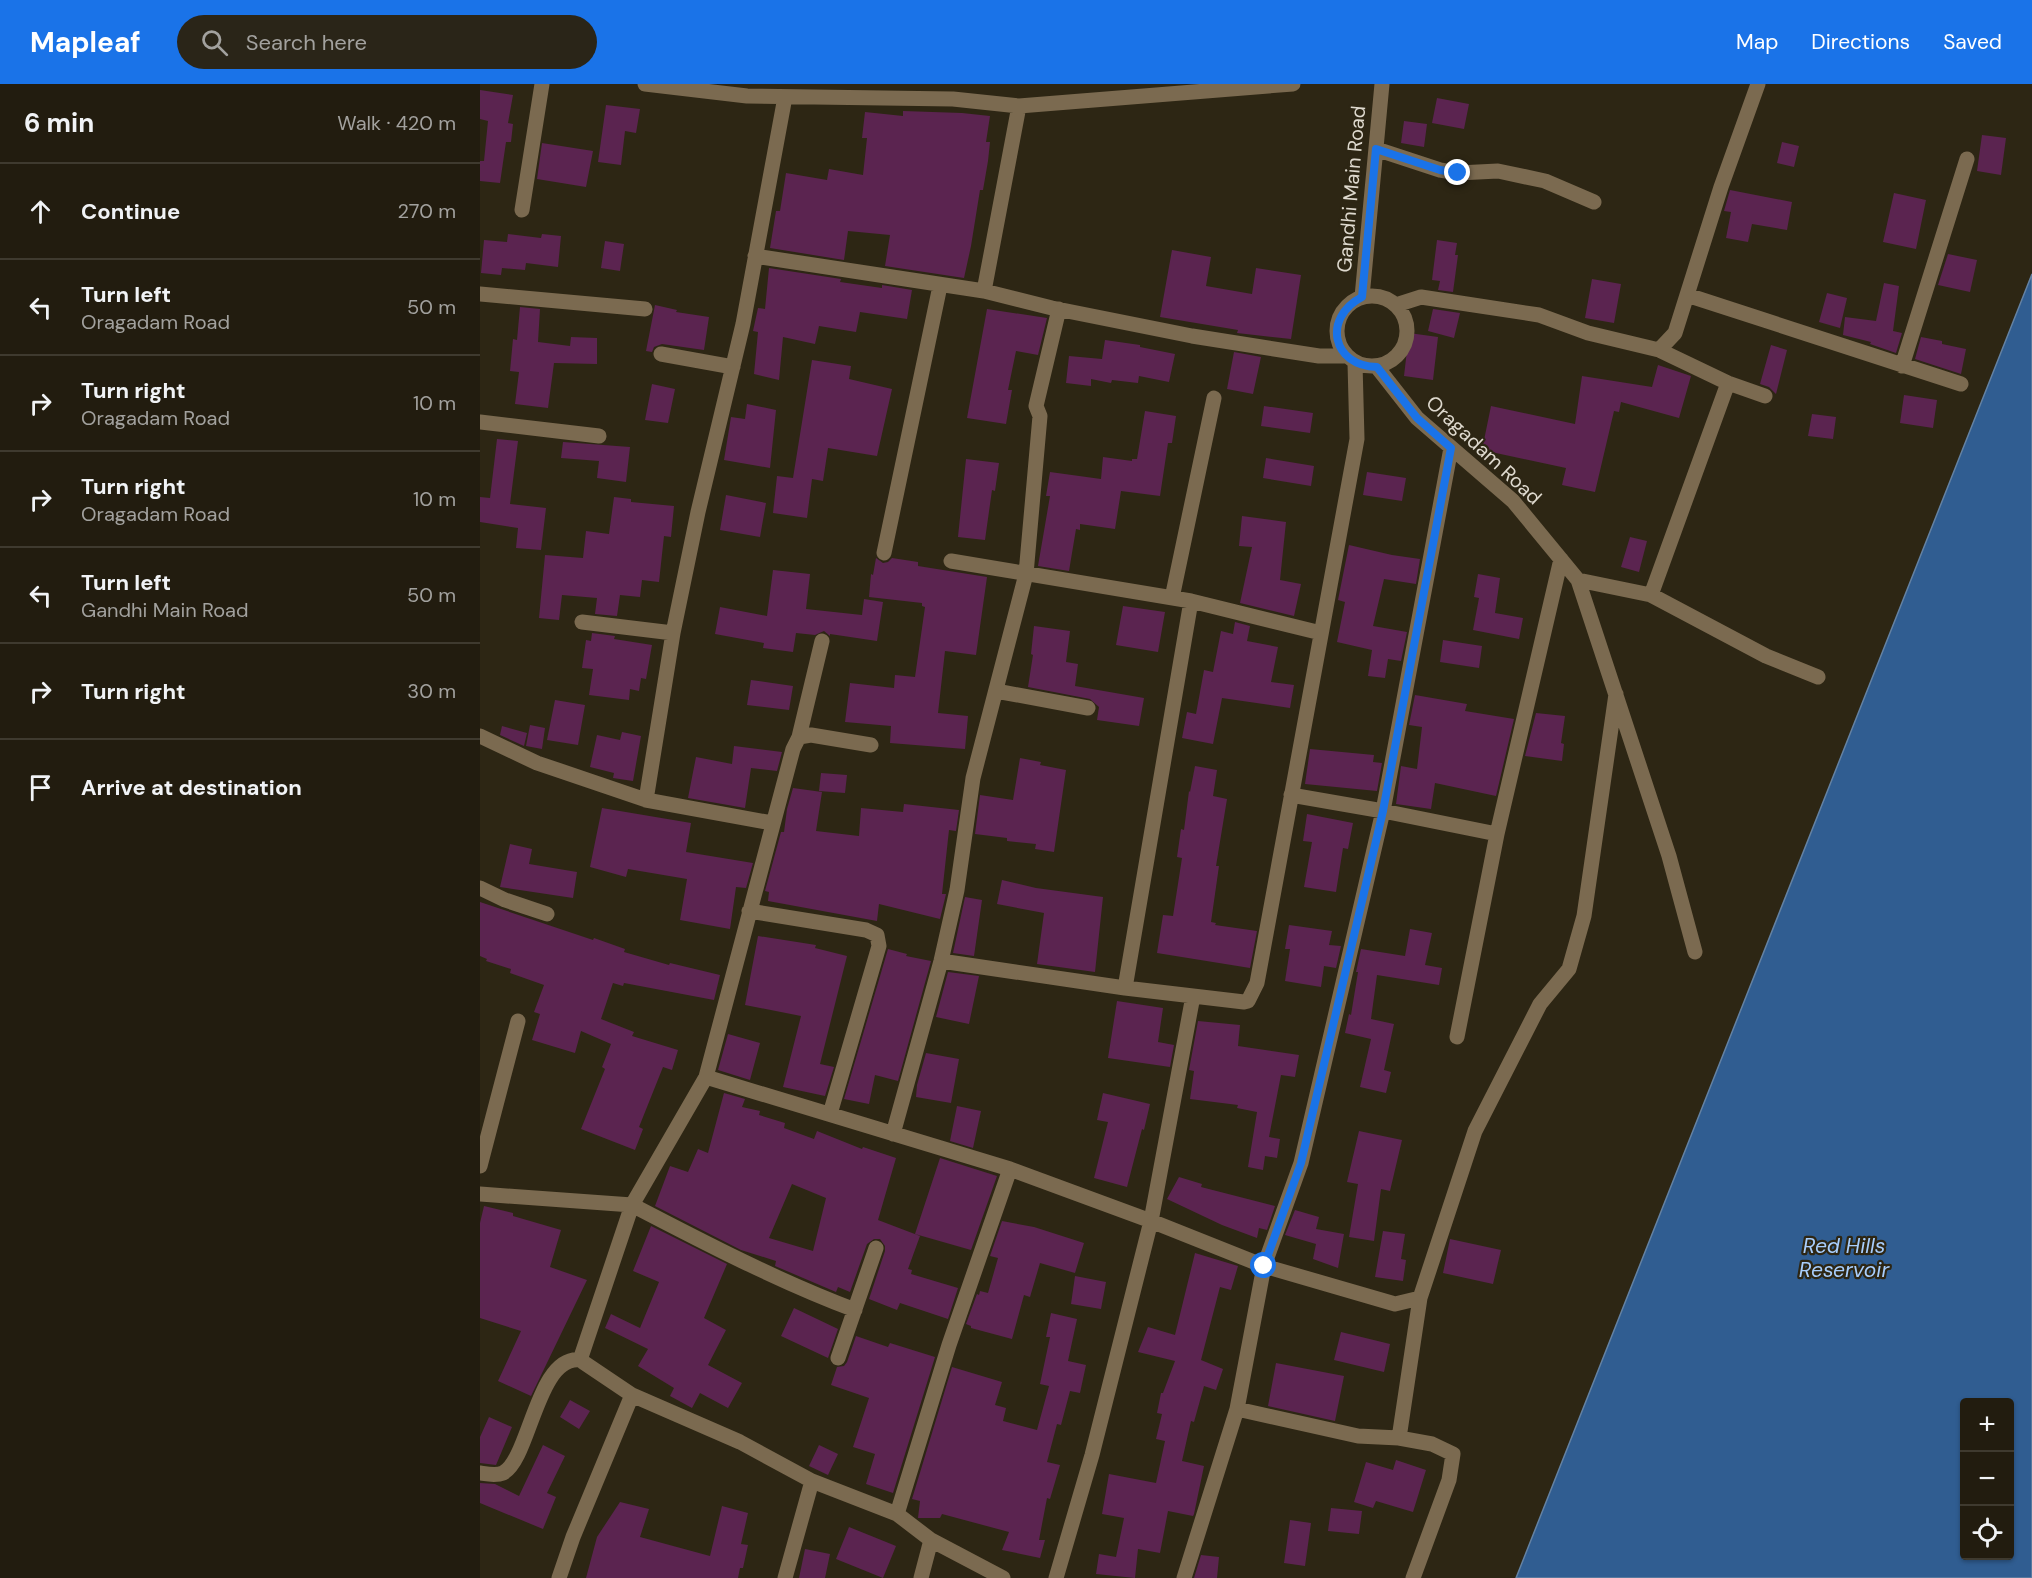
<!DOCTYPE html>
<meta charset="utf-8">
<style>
body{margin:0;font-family:"DM Sans",sans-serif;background:#2a2518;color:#f1f3f6}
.controls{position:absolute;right:18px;bottom:18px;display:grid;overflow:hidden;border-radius:6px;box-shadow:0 2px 4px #0004}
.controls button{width:54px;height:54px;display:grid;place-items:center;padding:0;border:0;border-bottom:2px solid #3f3a2f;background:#221c0f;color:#f1f3f6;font:30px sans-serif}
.stop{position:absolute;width:18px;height:18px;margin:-14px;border:4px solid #1a73e8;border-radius:50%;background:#fff}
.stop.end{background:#1a73e8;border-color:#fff;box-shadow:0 2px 6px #0008}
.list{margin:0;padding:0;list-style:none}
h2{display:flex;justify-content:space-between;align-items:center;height:78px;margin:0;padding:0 24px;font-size:26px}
h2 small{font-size:20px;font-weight:400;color:#a2a19e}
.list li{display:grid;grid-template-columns:39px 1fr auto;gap:18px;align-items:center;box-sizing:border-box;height:96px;padding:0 24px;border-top:2px solid #3f3a2f}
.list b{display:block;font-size:22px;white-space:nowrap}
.list p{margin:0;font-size:20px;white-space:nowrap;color:#a2a19e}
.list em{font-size:20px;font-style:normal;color:#a2a19e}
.icon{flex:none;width:33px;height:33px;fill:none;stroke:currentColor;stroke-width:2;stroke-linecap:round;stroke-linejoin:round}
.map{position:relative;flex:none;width:1552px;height:1494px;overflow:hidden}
header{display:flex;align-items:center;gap:36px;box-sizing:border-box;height:84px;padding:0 30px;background:#1a73e8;color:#fff}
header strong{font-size:28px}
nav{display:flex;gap:33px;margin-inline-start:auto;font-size:21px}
.search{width:420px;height:54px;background:#2a2518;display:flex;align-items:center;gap:15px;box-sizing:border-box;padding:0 21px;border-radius:33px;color:#a2a19e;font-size:22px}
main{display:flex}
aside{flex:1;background:#221c0f}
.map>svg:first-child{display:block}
.water{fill:#305d91;stroke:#6482a3;stroke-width:1.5;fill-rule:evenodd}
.building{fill:#5b2450;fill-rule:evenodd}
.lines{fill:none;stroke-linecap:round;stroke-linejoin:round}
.minor{stroke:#7b6a50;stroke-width:15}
.route{stroke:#1a73e8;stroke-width:8}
.labels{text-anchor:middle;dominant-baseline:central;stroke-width:4.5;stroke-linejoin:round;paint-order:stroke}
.street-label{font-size:20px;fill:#ded9ce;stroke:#2d2614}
.water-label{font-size:21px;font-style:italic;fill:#a8cefd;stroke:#2d2614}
</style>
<header>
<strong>Mapleaf</strong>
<div class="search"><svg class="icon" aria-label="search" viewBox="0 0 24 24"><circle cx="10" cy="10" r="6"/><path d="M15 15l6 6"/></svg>Search here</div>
<nav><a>Map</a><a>Directions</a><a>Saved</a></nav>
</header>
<main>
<aside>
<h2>6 min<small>Walk · 420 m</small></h2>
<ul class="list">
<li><svg class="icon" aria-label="ahead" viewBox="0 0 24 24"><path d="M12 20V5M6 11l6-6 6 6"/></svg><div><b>Continue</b></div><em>270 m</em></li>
<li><svg class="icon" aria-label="left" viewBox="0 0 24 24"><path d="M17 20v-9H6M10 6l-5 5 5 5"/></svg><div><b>Turn left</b><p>Oragadam Road</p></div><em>50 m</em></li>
<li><svg class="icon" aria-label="right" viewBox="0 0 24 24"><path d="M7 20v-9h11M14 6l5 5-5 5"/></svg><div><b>Turn right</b><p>Oragadam Road</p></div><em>10 m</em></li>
<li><svg class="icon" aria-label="right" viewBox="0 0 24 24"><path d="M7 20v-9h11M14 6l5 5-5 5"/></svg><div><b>Turn right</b><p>Oragadam Road</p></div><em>10 m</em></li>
<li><svg class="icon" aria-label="left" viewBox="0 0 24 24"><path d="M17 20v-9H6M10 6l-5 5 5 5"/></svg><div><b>Turn left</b><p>Gandhi Main Road</p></div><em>50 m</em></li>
<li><svg class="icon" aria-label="right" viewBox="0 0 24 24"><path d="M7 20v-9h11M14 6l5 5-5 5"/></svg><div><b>Turn right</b></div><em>30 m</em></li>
<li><svg class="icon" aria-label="arrive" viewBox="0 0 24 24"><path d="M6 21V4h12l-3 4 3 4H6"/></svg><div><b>Arrive at destination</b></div></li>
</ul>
</aside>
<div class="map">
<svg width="1552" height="1494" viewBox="0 0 1552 1494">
<rect width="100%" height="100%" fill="#2d2614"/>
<path class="water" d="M1552,190V1494H1036ZM1484,1318H1530V1472H1484Z"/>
<path class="building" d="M0,6L33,11L28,39L33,40L31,58H26L20,99L0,97V77H4L8,37L0,35Z
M957,14L989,20L984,45L952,39Z
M126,21L160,25L156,49L145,47L141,81L118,78Z
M423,27L482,29L510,32L506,58H510L508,77L503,106H500L491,162L484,194L405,182L410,151L368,147L364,176L290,164L296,127H300L306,89L347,96L349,85L383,91L387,54H382L385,28L423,32Z
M924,37L947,40L944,63L921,59Z
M1502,51L1526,54L1521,91L1497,87Z
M1302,58L1319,62L1314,83L1297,79Z
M62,59L113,67L106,103L57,95Z
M1250,106L1312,118L1307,146L1272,140L1268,158L1246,154L1251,128L1244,127Z
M1414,109L1446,116L1436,165L1403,158Z
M28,150L61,154L62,150L81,152L78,183L46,179L45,186L22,184L21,191L1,189L4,156L27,158Z
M957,156L977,159L975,171H978L973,208L958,206L960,197L952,196Z
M125,157L144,160L140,187L121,184Z
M692,166L731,173L726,202L772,210L776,184L821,191L811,255L757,249L758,246L680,233Z
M1468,170L1497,176L1490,208L1458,201Z
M289,184L361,195L360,198L402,204V201L432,206L427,235L380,228L376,248L339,242L335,260L303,253L299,296L274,290L278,248L273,247L278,224L285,225Z
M1112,195L1141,200L1134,239L1105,234Z
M1404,199L1419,202L1413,247L1422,249L1416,269L1390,260L1391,258L1363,251L1365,233L1396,237Z
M1347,209L1367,214L1360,244L1339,238Z
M175,221L197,226L196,228L229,233L224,266L182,260L174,263L172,268L166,267Z
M40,223L60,225L58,258L90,262L91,253L117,254V280L74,279L68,324L35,320L39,288L30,287L33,255L37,256Z
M507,225L567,234L558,271L536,267L528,306H532L526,340L487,334Z
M953,225L980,229L974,254L948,247Z
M929,249L958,253L953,296L924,292Z
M1441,253L1462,257V260L1486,265L1481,290L1435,275Z
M625,256L660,261V263L695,270L689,298L659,292L658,299L632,296L631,299L611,295V302L586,299L589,272L622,275Z
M1291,261L1307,266L1296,310L1289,303L1280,300Z
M754,268L781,273L773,310L747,305Z
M332,276L371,282L369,295L412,305L397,372L348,364L343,397L332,395L327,434L293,429L297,392L313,394Z
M1178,281L1211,292L1199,334L1141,318L1139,328L1134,327L1115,408L1082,401L1086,384L1002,366L1011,322L1095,340L1102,292L1172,303Z
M172,300L195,305L188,339L165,336Z
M1424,311L1457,316L1453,344L1420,339Z
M267,320L296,326L290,384L244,376L251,333L265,335Z
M784,322L833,329L830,349L781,342Z
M665,327L696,332L692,359H688L680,412L641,407L635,445L600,440V446L596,445L589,487L558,482L570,412H566L570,388L621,395L623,373L652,377V375H657Z
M1332,330L1356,333L1353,355L1328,352Z
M17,355L38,357L30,420L66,424L61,466L36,464L38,444L0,438V413L10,414Z
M83,358L150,363L146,398L117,394L119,377L81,374Z
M786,374L834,382L831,402L783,394Z
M486,375L519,379L515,407L512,406L505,456L478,453Z
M887,388L926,394L922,417L883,411Z
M246,411L286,419L280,453L240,446Z
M134,413L151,415V418L194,422L191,453L184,452L179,498L162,496L160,513L140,511L137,532L115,530L117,514L82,511L79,536L59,534L65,471L103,474L106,447L129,450Z
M762,432L806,438L800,496L821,500L814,532L760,519L772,463L759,462Z
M1150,453L1167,457L1159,488L1141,483Z
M869,461L912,471L940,475L936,500L904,495L893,542L927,548L921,577L908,575L905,594L888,592L892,566L857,558L865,518L858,516Z
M396,474L403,479L408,478L412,474L438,478V482L507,493L496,571L465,567L458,629L488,632L485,665L410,659L411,642L365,638L370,599L414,604L415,591L435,593L445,523L442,522V519L389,513L391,490L393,491Z
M293,486L330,490L326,525L382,531L384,515L403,518L397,557L350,550V552L344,547L335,551L316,549L313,568L283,564L284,559L235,550L240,523L287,532Z
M998,490L1020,494L1015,529L1043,534L1039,555L993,546L999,514L994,513Z
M643,522L685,528L678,568L636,561Z
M755,538L770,542L767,557L798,563L791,598L814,601L810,624L742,614L733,660L702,654L707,628L716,630L724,586L733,588L741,547L753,550Z
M554,542L590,547L586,578L598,580L595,602L664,614L659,642L617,636L619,623L610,615L548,603L553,571L551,570Z
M112,549L135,552L134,555L172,561L166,595L161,594L159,607L150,605L149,616L109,611L113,585L102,584L106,556L111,557Z
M963,556L1002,562L999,584L960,578Z
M271,596L313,602L309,626L267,621Z
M935,611L987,620L985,627L1034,635L1016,712L955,699L951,725L916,720L921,682L937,685L942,643L929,641Z
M75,616L105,621L98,661L67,656Z
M1056,629L1085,632L1081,659L1084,660L1082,677L1045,672Z
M50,641L65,644L62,665L46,662Z
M22,642L47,649L44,662L20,651Z
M142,648L161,652L153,697L133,694L134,689L110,683L117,651L140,656Z
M254,662L302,668L297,687L271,684L265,724L208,714L216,673L252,680Z
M830,665L894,671L893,678L902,679L897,707L825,700Z
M540,674L561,678L560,681L586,686L574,768L555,765L556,760L527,757V754L495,750L500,711L533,716Z
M715,682L737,686L733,712L747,715L736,782H739L731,838L736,839L735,841L777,847L770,884L677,869L683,831L693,832L702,774L697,773L701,745L704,746L709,707L710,708Z
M341,689L367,691L365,709L339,707Z
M313,704L342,708L336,747L379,752L381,724L423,728L424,720L479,726L476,747L469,746L462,810H466L460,835L399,820L397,837L288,817L289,808L285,807L301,748H304L307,725Z
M122,724L211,739L206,768L273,779L266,804L256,803L250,845L200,836L207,795L148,785L146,793L110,783Z
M827,730L873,739L868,765L863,764L856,808L824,803L832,758L823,757Z
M30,760L52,765L49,780L97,788L93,814L20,803Z
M522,796L556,804L623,813L615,888L557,880L564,829L517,820Z
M485,813L502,816L494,872L473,869Z
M0,818L113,856L114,854L145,865L144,868L189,881L190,879L240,891L234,916L144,899L143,902L133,899L121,935L154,948L152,952L198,966L192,986L183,983L159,1043L163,1045L155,1066L101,1045L125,985L122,983L131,960L101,947L95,969L52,956L60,930L54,928L64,901L30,889L31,885L6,877L7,875L0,872Z
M809,841L852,847L849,861L861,862L856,884L844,882L841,903L805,897L810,865H805Z
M930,845L952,849L945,881L962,884L959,901L897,891L891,935L914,940L904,986L911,988L906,1009L880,1003L891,955L865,949L869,930L871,931L878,888H876L881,865L925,872Z
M278,852L336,861L335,864L367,872L340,980L354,983L345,1012L303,1003L321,932L265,921Z
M408,865L427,870L426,872L451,877L418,997L395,991L389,1020L364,1015Z
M468,888L499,892L489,940L456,933Z
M637,917L683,924L678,958L694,961L690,983L628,974Z
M718,937L760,941L758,962L819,971L815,993L801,991L789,1053L800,1055L797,1074L785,1072L783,1086L768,1083L777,1028L757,1024L758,1021L710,1015L714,987L709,986Z
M248,950L280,959L270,996L238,986Z
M446,969L479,975L471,1019L436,1013L437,1001Z
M244,1009L265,1015L262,1023L280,1027L279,1031L305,1039L304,1044L334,1055L337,1047L382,1065L383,1063L416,1074L398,1136L440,1152L428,1185L432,1186L431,1190L478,1204L468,1235L420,1219L417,1226L389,1215L405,1167V1162L400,1155H394L387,1160L370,1208L358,1203L356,1208L295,1182L296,1177L261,1166L175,1122L190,1082L208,1088L218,1065L228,1069ZM312,1100L346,1114L333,1167L289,1154Z
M623,1009L670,1020L664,1046L662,1045L647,1103L614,1094L628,1038L617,1036Z
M477,1022L501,1027L493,1064L470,1057Z
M879,1047L922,1056L910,1107L901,1105L894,1157L869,1153L878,1100L867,1098Z
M460,1074L517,1092L491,1166L435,1150Z
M699,1093L722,1100L721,1103L795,1122L787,1146L779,1144L777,1154L742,1141L687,1115Z
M4,1122L33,1129V1132L81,1146L70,1183L107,1196L51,1312L18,1297L41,1247L0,1234V1139Z
M815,1126L839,1133L836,1145L864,1150L858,1184L833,1175L836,1160L805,1151Z
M522,1137L554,1143L604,1159L595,1189L560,1179L550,1213L544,1211L532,1255L491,1244V1242L486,1240L497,1210L499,1211L500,1207L508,1209L518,1174L510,1172Z
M171,1142L247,1180L224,1234L246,1246L228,1281L262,1299L248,1324L220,1309L212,1324L190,1312L194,1304L158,1282L168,1265L125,1244L131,1230L160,1244L179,1198L153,1187Z
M903,1147L925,1150L921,1175L926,1176L923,1197L895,1193Z
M970,1155L1021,1166L1013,1200L963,1189Z
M715,1169L758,1182L751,1206L740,1203L721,1276L743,1285L736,1306L724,1302L714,1338L711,1337L702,1377L724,1382L714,1430L713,1432L688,1427L680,1469L658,1465L655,1494L616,1490L619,1470L636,1473L644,1434L622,1430L629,1390L676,1399L685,1357L676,1355L682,1330L677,1329L681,1309H683L695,1277L658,1268L668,1243L695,1251Z
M595,1192L626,1198L621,1225L591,1220Z
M314,1224L358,1245L348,1274L301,1252Z
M571,1229L597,1235L588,1277L606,1281L600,1309L590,1307L581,1341L577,1340L567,1378L580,1381L570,1415L567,1414L559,1456H565L560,1474L522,1466L529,1448L462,1430L460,1434H438L440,1417L432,1415L472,1283L522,1298L515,1321L526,1324L523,1337L557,1346L569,1302L560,1300L570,1253H566Z
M861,1248L910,1260L904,1288L854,1276Z
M376,1252L408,1263L410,1259L455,1273L413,1409L386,1400L395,1370L373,1363L389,1314L351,1301L357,1283L364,1282L367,1278Z
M796,1279L864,1292L855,1337L788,1322Z
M90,1316L110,1327L99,1345L80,1333Z
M9,1333L32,1343L16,1381L0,1379V1353Z
M63,1361L85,1372L67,1409L76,1413L63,1445L0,1419V1399L15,1400L39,1412Z
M339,1361L358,1370L348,1391L329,1382Z
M916,1376L946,1386L933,1428L896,1417L893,1424L874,1418L886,1378L913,1386Z
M140,1418L169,1425L160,1453L230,1472L242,1422L268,1429L261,1460L268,1461L263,1484H260L258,1494H106L117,1453Z
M851,1424L882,1427L879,1450L848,1447Z
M810,1436L831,1439L825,1482L804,1479Z
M369,1443L416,1462L403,1494L356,1475Z
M325,1465L350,1470L345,1494H319Z
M721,1471L739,1473L737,1494H714Z"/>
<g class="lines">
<path class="minor" d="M165,0L267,12L473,15L539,22L813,0
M896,65L960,86L978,89L1018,87L1065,97L1114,118
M42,126L62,0
M275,172L504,207L572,224L712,252L839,272H866
M504,207L539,22
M0,210L165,225
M1207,211L1481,300
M857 247a35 35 0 1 1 70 0a35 35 0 1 1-70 0Z
M882,213L902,0
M916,221L941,213L1059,231L1108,249L1179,266L1248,299L1285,312
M1179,266L1195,249L1241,103L1278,0
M181,270L253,283
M1422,282L1487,75
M897,283L937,334L1033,417L1098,496L1189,772L1215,868
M0,338L119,352
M404,469L460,202
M471,477L711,517L645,904
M1098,496L1171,511L1286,572L1338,593
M1171,511L1248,299
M692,514L734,314
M711,517L841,549
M102,538L193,549
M516,607L608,624
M0,652L57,679L166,716L292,739
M319,653L342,557
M811,711L903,727L1017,750
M166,716L193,549L218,428L263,240L305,13
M0,804L25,816L67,830
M269,827L386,846L397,851L399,862L350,1030
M461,877L645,904L764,918L768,917L777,899L877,355L875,279
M977,953L1017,750L1081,475
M226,993L313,665L319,653L331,651L391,661
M413,1050L461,877L477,806L493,694L546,490L560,332L556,322L579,225
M0,1082L38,937
M0,1110L152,1121L226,993L530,1085L671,1137L784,1182L915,1220L940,1214L995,1047L1060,920L1089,885L1104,832L1136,610
M358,1274L396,1164
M100,1276L152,1121C225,1159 298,1197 375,1226
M757,1325L878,1352L919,1354L952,1360L973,1370L969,1396L933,1494
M919,1354L940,1214
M0,1389C7,1390 16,1392 23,1389C50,1375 57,1271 100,1276L152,1311L260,1358L332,1397L417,1430L451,1456L523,1494
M417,1430L469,1261L530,1085
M79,1494L93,1453L152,1311
M305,1494L332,1397
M441,1494L451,1456
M576,1494L612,1371L671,1137L713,912
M704,1494L757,1325L784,1182L821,1079L903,727L971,364"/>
</g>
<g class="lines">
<path class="route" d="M784,1182L821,1079L903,727L971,364L937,334L897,283C852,282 842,234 882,213L896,65L960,86L978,89"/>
</g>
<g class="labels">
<g class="street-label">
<text transform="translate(871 105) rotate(-85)">Gandhi Main Road</text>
<text transform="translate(1004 366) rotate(43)">Oragadam Road</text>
</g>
<g class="water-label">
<text x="1364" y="1162">Red Hills<tspan x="1364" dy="24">Reservoir</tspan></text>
</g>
</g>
</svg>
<div class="controls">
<button>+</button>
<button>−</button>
<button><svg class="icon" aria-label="locate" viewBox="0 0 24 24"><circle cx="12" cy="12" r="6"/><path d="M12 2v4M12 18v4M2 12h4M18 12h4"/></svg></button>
</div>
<div class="stop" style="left:784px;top:1182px"></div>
<div class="stop end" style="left:978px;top:89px"></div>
</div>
</main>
